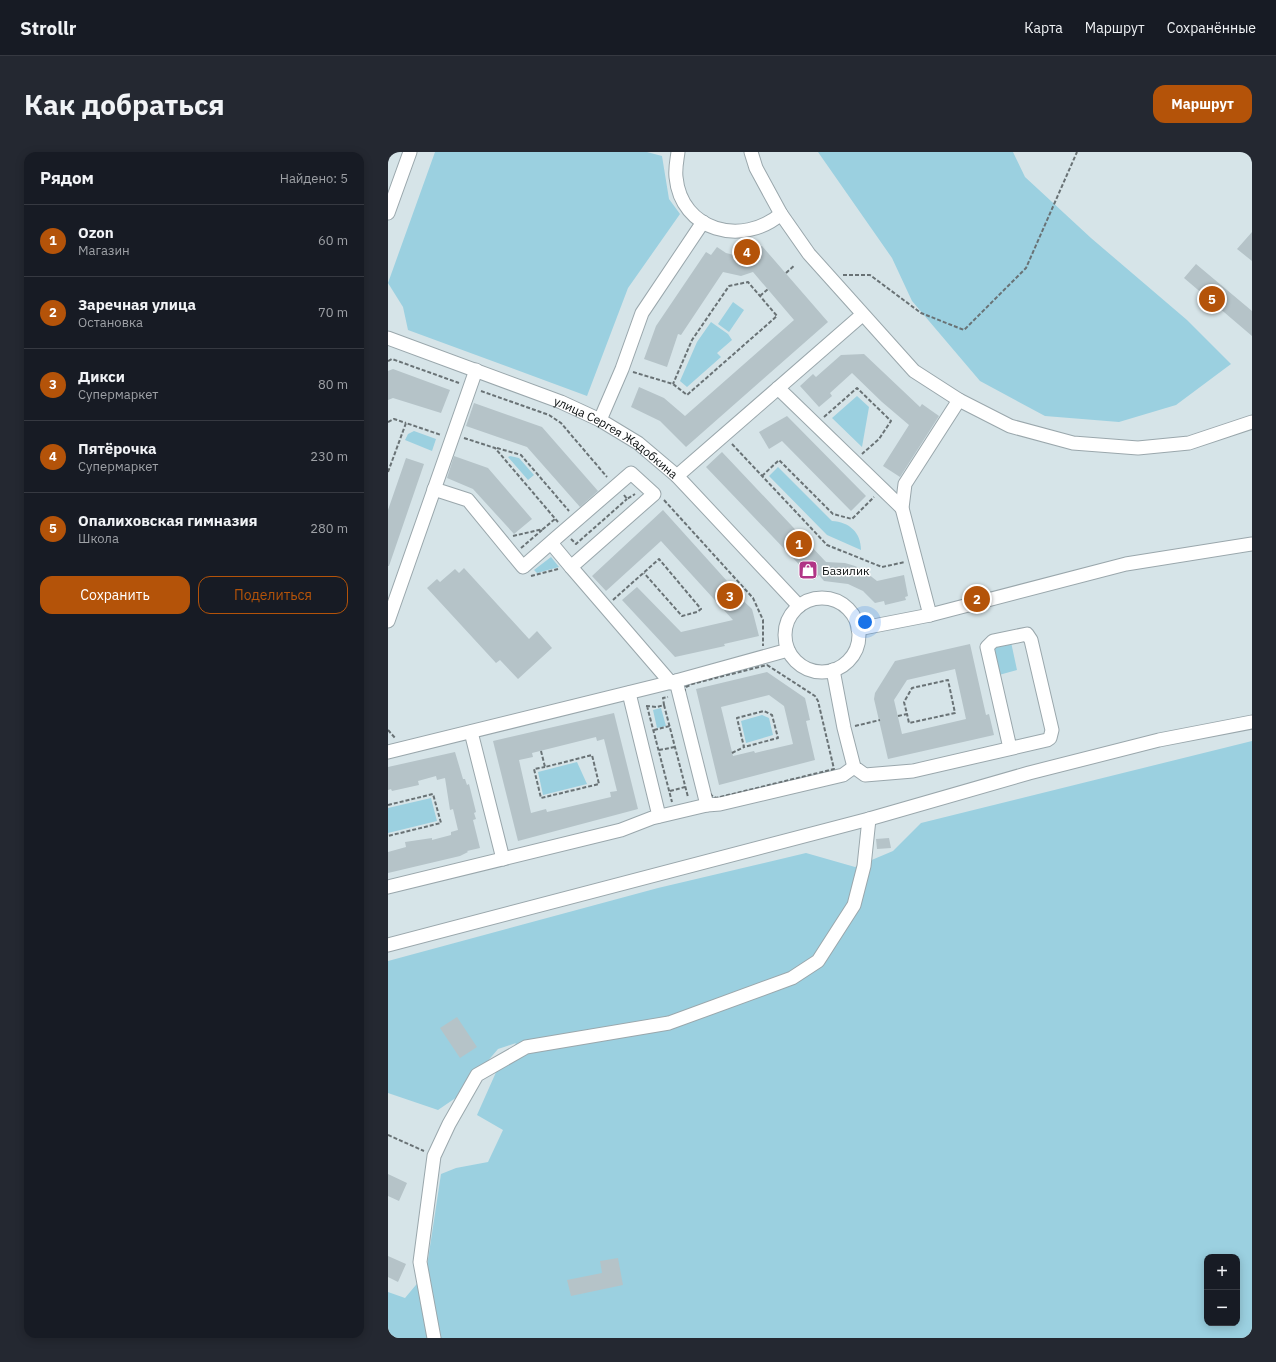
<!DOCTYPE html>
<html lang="ru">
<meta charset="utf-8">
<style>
body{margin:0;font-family:"IBM Plex Sans",sans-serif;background:#242831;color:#f1f3f6}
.controls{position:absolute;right:12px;bottom:12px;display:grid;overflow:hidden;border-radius:8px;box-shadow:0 2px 10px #0003}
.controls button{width:36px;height:36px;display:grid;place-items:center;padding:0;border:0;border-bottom:1px solid #363941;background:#171b24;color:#f1f3f6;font:20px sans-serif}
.you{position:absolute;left:477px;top:470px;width:14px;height:14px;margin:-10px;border:3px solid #fff;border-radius:50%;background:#1a73e8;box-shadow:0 0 0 6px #1a73e833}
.badge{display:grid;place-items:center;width:26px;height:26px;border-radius:50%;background:#b45309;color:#fff;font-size:13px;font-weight:700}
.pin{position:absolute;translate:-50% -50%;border:2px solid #fff;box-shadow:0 1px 4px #0006}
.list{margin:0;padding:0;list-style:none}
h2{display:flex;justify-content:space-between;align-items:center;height:52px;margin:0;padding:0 16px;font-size:17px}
h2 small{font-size:13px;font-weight:400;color:#9ea1a6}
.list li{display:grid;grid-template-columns:26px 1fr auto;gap:12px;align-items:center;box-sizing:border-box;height:72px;padding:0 16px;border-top:1px solid #363941}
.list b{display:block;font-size:15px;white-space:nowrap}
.list p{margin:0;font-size:13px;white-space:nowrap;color:#9ea1a6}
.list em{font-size:13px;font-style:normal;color:#9ea1a6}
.actions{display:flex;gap:8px;padding:12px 16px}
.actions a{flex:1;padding:9px 0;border:1px solid #b45309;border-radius:12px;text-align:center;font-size:14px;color:#b45309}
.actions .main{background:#b45309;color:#fff}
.map{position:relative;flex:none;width:864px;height:1186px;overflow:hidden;border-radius:12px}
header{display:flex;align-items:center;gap:24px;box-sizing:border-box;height:56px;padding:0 20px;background:#171b24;border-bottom:1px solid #363941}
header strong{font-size:19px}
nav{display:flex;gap:22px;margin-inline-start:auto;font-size:14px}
.intro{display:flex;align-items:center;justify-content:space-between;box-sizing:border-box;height:96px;padding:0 24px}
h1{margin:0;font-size:28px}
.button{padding:10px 18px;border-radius:12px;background:#b45309;color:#fff;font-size:14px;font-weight:700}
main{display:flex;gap:24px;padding:0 24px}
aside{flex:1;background:#171b24;border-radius:12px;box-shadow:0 2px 10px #0003}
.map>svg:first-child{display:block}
.green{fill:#9bd0e0;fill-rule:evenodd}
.building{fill:#b5c3c8;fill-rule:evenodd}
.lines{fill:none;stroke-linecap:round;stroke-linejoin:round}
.minor-casing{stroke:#9aa7ac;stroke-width:15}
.path{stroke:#697275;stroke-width:2;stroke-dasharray:4 2;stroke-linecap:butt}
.minor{stroke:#fff;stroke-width:13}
.labels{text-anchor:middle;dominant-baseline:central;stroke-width:3;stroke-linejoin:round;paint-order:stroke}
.street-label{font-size:12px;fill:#0b1011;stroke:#fff}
.poi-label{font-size:12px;fill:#0b1011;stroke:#fff;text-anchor:start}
</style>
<header>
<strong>Strollr</strong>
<nav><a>Карта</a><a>Маршрут</a><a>Сохранённые</a></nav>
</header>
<div class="intro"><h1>Как добраться</h1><a class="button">Маршрут</a></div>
<main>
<aside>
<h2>Рядом<small>Найдено: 5</small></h2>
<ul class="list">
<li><span class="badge">1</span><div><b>Ozon</b><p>Магазин</p></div><em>60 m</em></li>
<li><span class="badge">2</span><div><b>Заречная улица</b><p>Остановка</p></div><em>70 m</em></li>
<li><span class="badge">3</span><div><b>Дикси</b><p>Супермаркет</p></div><em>80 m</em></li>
<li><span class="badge">4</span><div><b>Пятёрочка</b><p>Супермаркет</p></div><em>230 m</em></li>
<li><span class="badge">5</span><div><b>Опалиховская гимназия</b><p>Школа</p></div><em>280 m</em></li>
</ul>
<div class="actions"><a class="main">Сохранить</a><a>Поделиться</a></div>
</aside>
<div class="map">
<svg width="864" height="1186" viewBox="0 0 864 1186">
<rect width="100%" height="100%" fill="#d6e4e8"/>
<path class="green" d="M47,0H259L274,4L281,47L292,62L240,136L199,244L20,178L15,155L0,131Z
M430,0H625L637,25L703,86L799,168L843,212L788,253L731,270L657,264L592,229L524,149L504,106Z
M345,150L356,158L341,180L330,172Z
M323,170L340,182L344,188L329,201L333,205L299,235L292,229L309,190Z
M469,244L481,255L474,295L444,266Z
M26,279L48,287L44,299L17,288L20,282Z
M122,304L131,306L146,323L140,328L120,305Z
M390,315L444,369C461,370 473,380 473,398L439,383L381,324Z
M163,405L171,415L149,421L146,418Z
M623,490L629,518L611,523L604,494Z
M273,556L278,574L269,576L265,558Z
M374,563L381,566L385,583L358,591L353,569Z
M864,589V1186H0V1140L17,1146L38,1121L53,1022L68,1016L100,1010L115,978L89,963L109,918L128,891L110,897L69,945L50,958L0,941V809L270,736L418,701L467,715L505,699L533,671ZM819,1105H849V1171H819Z
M189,610L199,632L155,643L150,620Z
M43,646L49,669L0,681V656Z"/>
<path class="building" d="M864,80V109L849,97Z
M374,94L440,170L298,295L272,269L243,255L251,235L276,246L297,264L406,168L365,120L353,124L335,120L293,183L290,182L279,215L256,207L268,174L318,100L323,103L329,95L338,101L346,103Z
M808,112L864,159V184L796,126Z
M476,202L532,255L534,252L551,264L512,325L495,314L521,273L494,250L464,221L442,241L444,244L431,255L412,234L425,222L428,225L453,203Z
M5,217L62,238L53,261L5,246L0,248V219Z
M86,251L154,275L210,339L192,355L139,295L78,274Z
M399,264L478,344L463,359L394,289L381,297L371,280Z
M334,300L438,410L457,411L467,414L475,418L489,429L516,423L520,444L517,445L518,448L497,453L496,449L487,451L475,439L460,432L436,429L431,423L426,428L318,315Z
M66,304L100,316L144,367L126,382L85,337L59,326Z
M18,306L36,312L1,414H0V358Z
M275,358L348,439L346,440L364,457L371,484L336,492L337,494L287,505L234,448L249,435L293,480L345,468L273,389L218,439L204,424Z
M76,416L141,487L149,479L164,496L130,527L112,508L108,511L39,436L49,427L52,430L67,417L71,421Z
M582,492L598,563L601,562L606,583L500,607L486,547L487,541L507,509ZM567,517L578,567L514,582L506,548L519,528Z
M379,520L417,546L422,568L418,569L427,608L331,633L308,537ZM381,543L396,554L405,592L367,601L366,599L345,604L333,555Z
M226,561L250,657L130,689L105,589ZM208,585L209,589L216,587L229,639L222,640L223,645L159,660L158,657L143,661L131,608L145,605L144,601Z
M67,600L75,627H77L79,633L81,632L88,660L86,661L88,667L85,668L92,696L79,699L80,700L72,704L0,721V700L18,695L17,690L44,686V688L63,683V680L70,678L65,657L62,658L57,626L49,628L48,624L30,629L31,633L4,639L3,637L0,638V615Z
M501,686L503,696L489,697L488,687Z
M69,865L89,895L72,906L52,876Z
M0,1022L19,1031L11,1049L0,1044Z
M0,1104L18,1112L10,1130L0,1125Z
M230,1106L235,1133L183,1144L179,1128L214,1121L212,1109Z"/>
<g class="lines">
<defs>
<g id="minor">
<path d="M290,0C289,8 287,16 288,25C293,79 354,95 393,62"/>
<path d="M363,0L368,16L393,62L421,102L526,219L571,248L622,274L685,291L750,296L801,291L864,270"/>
<path d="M0,61L22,0"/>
<path id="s1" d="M0,186L173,250L212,268L250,291L289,324L411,454"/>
<path d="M390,236L514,356"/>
<path d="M212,268L234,217L254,161L315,70"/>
<path d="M289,324L474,163"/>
<path d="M46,337L80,348L135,415L168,386L243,321L266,342L183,415L163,391"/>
<path d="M183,415L283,531"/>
<circle cx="434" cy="483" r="37"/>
<path d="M542,463L514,356L517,332L571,248"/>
<path d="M0,469L88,218"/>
<path d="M470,477L542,463L738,412L864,392"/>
<path d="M445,518L456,576L466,615L477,623L525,619L659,588L662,586L664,578L643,488L639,482L605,489L599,495L622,596"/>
<path d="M288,529L319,653"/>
<path d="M241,541L271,664"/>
<path d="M83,580L115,707"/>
<path d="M0,600L288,529L400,498"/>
<path d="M0,735L233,678L264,666L319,653L332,652L455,623L466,615"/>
<path d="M0,793L481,667L641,621L771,588L864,570"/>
<path d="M46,1186L32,1110L46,1004L61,972L89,923L138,895L281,871L404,826L430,809L466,753L476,714L481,667"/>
</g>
</defs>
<use href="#minor" class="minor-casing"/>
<path class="path" d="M398,121L407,113
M455,123H482L533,161L576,178L638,116L689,0
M372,144L380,137
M0,209L4,207L71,231
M245,220L285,232L299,243L389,164L360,130L341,134L304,188L285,232
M93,239L161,263L173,271L219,325
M436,265L469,236L503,269L491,287L474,302
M0,270L6,267L18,271
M76,286L107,296L170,370
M344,292L439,393L494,415L517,410
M109,296L133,303L181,359
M0,320L18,271L53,283
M374,324L391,308L445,362L464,367L486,345
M236,343L239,347L247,342
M276,348L365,446L375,468V494
M125,384L155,377L167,367
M183,387L188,392L239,347
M133,396L154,378
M143,424L170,417
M225,448L271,407L313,457L309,460L294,464L256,421
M379,513L427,544L430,549L446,617L328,646L323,643L320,637L296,540L298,535L304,532Z
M276,553L300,645
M258,554L269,555L276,553L275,546L280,545
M259,554L284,650
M510,564L519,562L516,550L524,536L560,528L567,561L521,571L519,562
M467,574L492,568
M0,578L8,587
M266,578L282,574
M271,598L287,595
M153,599L157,615L204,603L211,632L153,646L146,617L157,615
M344,601L356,595L349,566L376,559L384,563L390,586L356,595
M282,639L297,635
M0,653L45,642L53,671L0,684
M0,983L36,999"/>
<use href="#minor" class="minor"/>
</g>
<defs>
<symbol id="shop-square" viewBox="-11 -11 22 22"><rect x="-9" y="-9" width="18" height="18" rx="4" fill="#b13586" stroke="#fff"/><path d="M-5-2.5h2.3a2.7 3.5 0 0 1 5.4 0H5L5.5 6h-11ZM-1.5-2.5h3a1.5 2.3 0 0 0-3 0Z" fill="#fff"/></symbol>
</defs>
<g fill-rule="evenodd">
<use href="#shop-square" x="409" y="407" width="22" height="22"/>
</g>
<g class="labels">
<g class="street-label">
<text stroke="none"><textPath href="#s1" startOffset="250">улица Сергея Жадобкина</textPath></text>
</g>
<g class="poi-label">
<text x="434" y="418">Базилик</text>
</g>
</g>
</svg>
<div class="controls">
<button>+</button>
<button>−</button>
</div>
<div class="you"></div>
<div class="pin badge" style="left:411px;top:392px">1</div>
<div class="pin badge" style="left:589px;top:447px">2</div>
<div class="pin badge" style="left:342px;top:444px">3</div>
<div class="pin badge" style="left:359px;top:100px">4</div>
<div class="pin badge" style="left:824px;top:147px">5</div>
</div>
</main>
